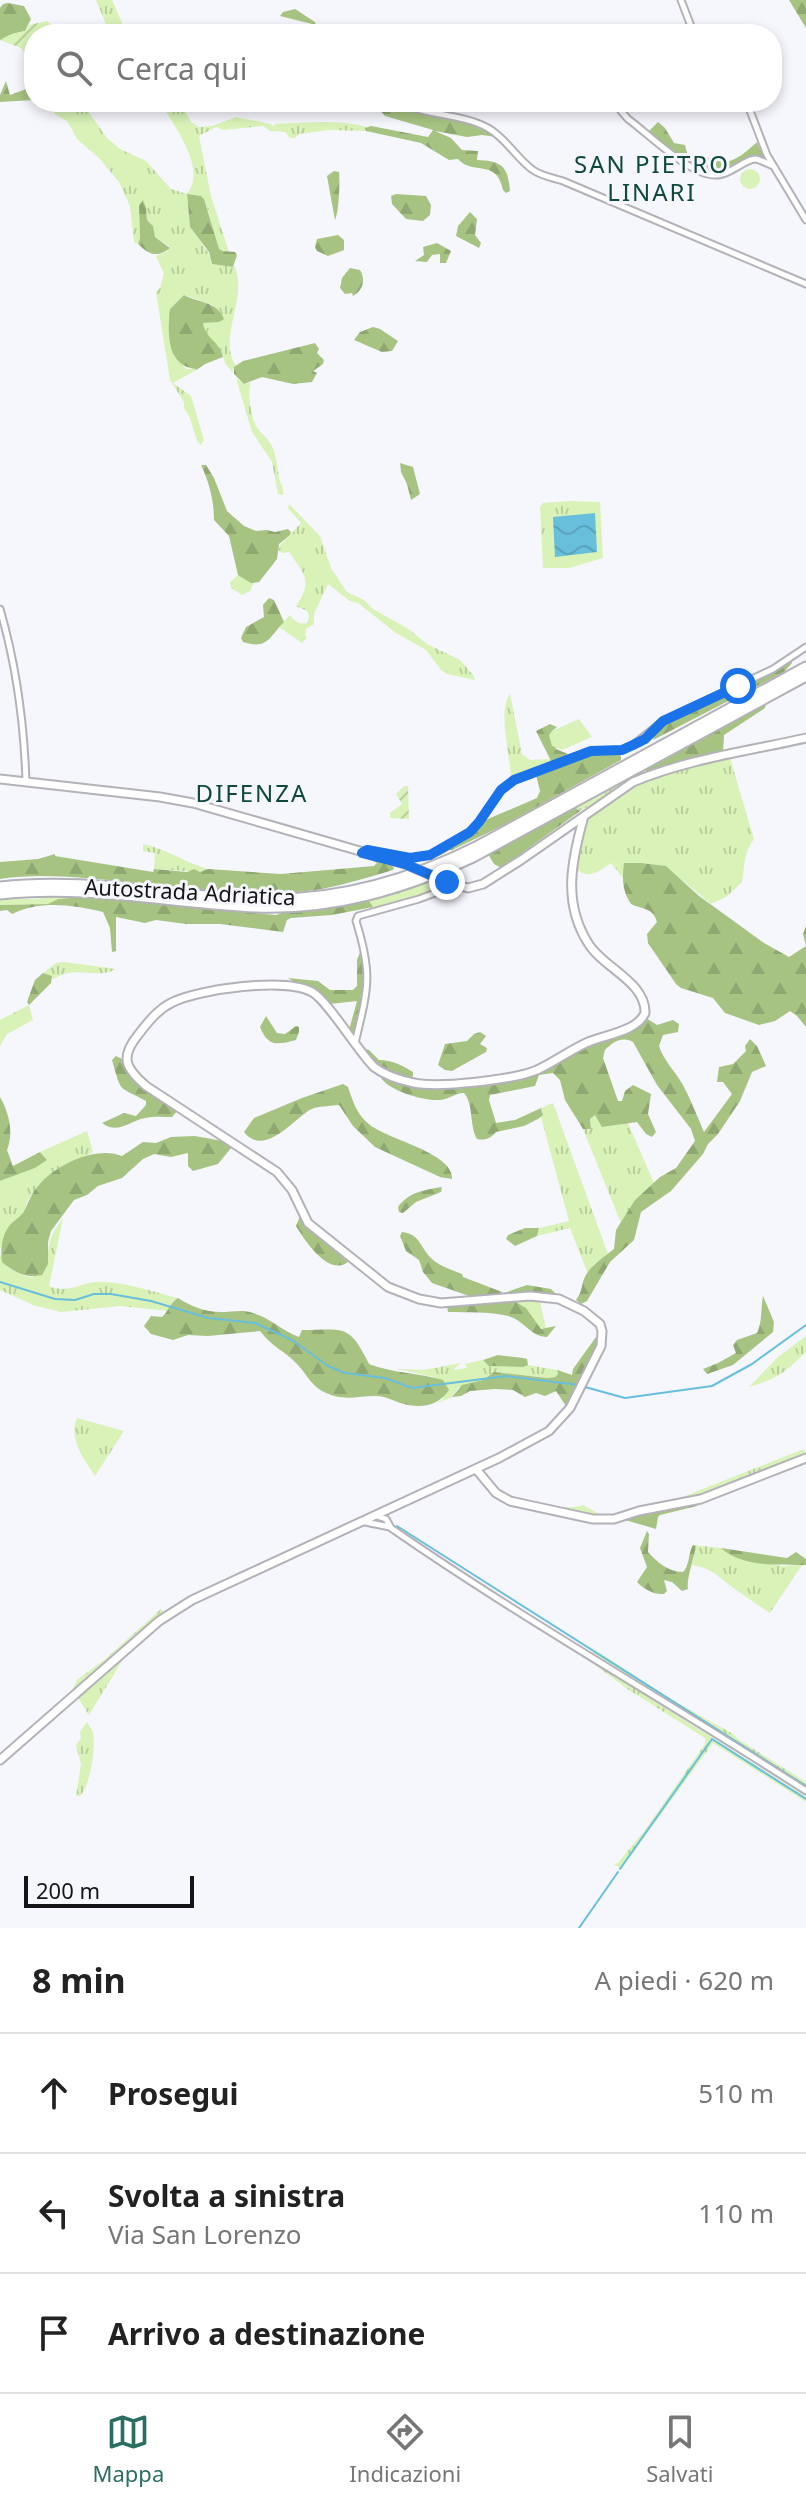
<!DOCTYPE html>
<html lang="it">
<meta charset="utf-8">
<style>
body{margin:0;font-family:"Noto Sans",sans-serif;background:#f2f2f2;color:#222}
.scale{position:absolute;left:24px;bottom:20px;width:170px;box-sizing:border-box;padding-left:8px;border:4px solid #151518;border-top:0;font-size:22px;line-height:28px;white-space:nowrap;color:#151518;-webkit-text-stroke:6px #f6f6fd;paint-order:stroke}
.stop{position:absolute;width:24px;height:24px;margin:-18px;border:6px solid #1a73e8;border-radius:50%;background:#fff}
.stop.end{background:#1a73e8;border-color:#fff;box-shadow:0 2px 8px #0008}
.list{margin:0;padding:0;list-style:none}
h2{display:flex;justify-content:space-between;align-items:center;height:104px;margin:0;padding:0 32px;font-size:34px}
h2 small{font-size:26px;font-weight:400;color:#767676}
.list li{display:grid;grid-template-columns:52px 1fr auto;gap:24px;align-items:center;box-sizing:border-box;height:120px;padding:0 32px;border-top:2px solid #e0e0e0}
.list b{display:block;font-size:30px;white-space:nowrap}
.list p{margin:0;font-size:26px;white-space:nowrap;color:#767676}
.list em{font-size:26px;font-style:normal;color:#767676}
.icon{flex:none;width:44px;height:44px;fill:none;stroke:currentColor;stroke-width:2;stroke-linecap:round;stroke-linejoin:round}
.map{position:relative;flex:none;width:806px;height:1928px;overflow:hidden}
.search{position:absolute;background:#fff;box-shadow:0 4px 12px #0003;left:24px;right:24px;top:24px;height:88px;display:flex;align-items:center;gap:20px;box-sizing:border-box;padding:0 28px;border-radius:32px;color:#767676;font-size:30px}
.sheet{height:464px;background:#fff}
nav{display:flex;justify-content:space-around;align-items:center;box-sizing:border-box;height:112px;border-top:2px solid #e0e0e0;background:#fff;font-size:22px;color:#767676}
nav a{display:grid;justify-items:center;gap:4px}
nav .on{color:#296e61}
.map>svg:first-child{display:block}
.grass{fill:url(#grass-tufts)}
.forest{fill:url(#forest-firs)}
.park{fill:#d8f2b8}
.garden{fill:url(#garden-furrows)}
.water{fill:url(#water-waves)}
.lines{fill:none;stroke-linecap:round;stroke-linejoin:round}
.stream{stroke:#68bfdc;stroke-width:2}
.street-casing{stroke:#b3b2b9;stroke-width:9}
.secondary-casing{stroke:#b3b2b9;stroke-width:11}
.highway-casing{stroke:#b3b2b9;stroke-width:13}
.street{stroke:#fff;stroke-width:5}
.secondary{stroke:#fff;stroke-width:7}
.highway{stroke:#fff;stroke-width:9}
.secondary-bridge-casing{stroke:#b3b2b9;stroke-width:11;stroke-linecap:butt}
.secondary-bridge{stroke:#fff;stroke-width:7}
.route{stroke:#1a73e8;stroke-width:10}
.labels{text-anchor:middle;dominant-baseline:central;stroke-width:6;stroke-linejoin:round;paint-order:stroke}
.street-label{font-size:22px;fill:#151518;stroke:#f6f6fd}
.neighbourhood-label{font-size:24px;letter-spacing:2px;fill:#0e483f;stroke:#f6f6fd}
</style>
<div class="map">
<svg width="806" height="1928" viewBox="0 0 806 1928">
<defs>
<pattern id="grass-tufts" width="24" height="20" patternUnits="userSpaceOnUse" patternTransform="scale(2)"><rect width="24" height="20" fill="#d8f2b8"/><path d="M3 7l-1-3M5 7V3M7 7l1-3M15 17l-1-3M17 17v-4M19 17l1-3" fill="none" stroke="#b8cf9d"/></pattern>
<pattern id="forest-firs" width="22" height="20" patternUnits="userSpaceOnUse" patternTransform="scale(2)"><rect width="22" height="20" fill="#a7c382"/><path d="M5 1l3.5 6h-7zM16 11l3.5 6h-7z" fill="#8fa770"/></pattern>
<pattern id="garden-furrows" width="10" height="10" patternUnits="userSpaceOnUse" patternTransform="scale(2)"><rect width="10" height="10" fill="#d8f2b8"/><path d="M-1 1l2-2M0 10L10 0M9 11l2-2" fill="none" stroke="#b8cf9d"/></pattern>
<pattern id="water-waves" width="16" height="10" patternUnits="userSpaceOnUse" patternTransform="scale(2)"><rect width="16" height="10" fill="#68bfdc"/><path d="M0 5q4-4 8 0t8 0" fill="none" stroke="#59a3bc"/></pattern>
</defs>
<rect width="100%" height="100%" fill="#f6f6fd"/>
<path class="grass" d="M96,0H112L127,34H110Z
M49,102H59L65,108H77L82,103L107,138L120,149L146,161L171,189L187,194C208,167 173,127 161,102H180L191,122L199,127L212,126L236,117L271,124L274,127L275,124C306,123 337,119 367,127L366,131L329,130L299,134L295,138H290L285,132L270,131L263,126L223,130L216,127L199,136L211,196L229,252L219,249C210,232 212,211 201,196L187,195L190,227L208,252L212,264L235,267C248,300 217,337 236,366L232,370L233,373L225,363L222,352L204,330L203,323L215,322L213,305L184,295L170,309L171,346L186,369H198L173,383L191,396L204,440L201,445L197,441L190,418L184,408V402L170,380L156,292L160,288L164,274L156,256L168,251L169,246L155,237L151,223L147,221L146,208L139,205L140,238L138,244L134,242L130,206L119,182L99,158L77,139L68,122L55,114Z
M236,378L244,384L251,383C247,392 251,417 256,426C261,434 268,438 272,446C277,457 277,466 279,477C280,484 284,487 283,495L278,494L272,462L252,432Z
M571,501L600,502L603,558L569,568H543L540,507L543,503Z
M289,504L320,536L331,568L347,592L364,600L373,609L407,628L427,644L460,660L474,676L475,680L447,674L441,670L426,650L396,633L358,603L350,601L328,584L314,614V624L306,629L305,636L307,638L302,643L279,627L290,615C294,621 299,625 307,623L309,616L307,611L296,606C313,581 305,575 289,552L282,553L277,549L301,523L288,508Z
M238,575L254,583L250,591L242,595L231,588L230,582Z
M510,694L522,754L530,760L550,759L553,765C565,757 583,745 597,749L511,779C511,757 497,712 510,694Z
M730,758L754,839C743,854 745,865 742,882L726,897L711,904L665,866L641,863L623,872V878L611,863C598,872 587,881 574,867L584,828L593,813L641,782L675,771Z
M645,768L647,772L580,811L574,807Z
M143,844C164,848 186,863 208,869L203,872L154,869L155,853L143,851Z
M433,880L439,885L437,889L371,909L369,901Z
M50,895L85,897L58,899L49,904L0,905V899H37Z
M64,962L116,969C98,980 77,964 53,979L50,975L43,973L56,963Z
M29,1005L33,1020L7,1034L0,1046V1020Z
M553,1103L608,1254L594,1264L588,1274L570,1228L537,1236L539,1228L569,1221L541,1117L543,1112L541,1108Z
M595,1115L603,1127L628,1123L654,1183L635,1200L621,1223L583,1129H591L590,1119Z
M87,1131L93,1152L56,1171L39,1184L28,1200L22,1215L8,1227L0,1249V1181L35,1168L47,1160L40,1152Z
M63,1218L49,1286C72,1295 83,1280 104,1282C129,1283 153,1292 178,1298L172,1301L168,1311L120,1306L61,1312L33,1305L0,1290V1252C3,1269 17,1273 32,1278L48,1264C47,1243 51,1234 63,1218Z
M514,1301H540L546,1329L539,1327L526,1308Z
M806,1336V1352C784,1373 779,1378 749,1387L778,1357Z
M483,1360L489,1365L523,1367L528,1365L557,1370L558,1374L555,1377L547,1378L494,1372L483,1380L458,1388L452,1397L438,1403L444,1398L434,1377L397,1369L424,1370L461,1363L453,1370L467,1368L465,1364Z
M77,1418L124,1431L95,1476C84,1459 68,1439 77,1418Z
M804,1449L806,1455L705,1494L670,1502Z
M495,1489C517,1498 562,1513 583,1505L599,1514H584L515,1500Z
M693,1545L721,1548L729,1554L753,1561L783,1566L802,1565L770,1613C757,1604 744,1596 732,1587C716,1575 713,1569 692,1565L696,1546Z
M161,1609L164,1612L72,1692L77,1680L104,1660Z
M595,1650L676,1702L733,1734L738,1739L806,1782V1789L593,1653Z
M127,1653L89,1715L76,1695Z
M580,1654L806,1797V1802L713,1743L621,1869L614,1864L618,1863L645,1830L705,1744V1738L629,1690Z
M87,1722C89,1725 92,1729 93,1733C96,1748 90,1786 80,1796H76L81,1764L76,1745L81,1738L80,1732Z"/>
<path class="forest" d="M789,0H806V28Z
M8,3L24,6L31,19L25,31L12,34L0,40V8L3,4Z
M295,9L315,22L316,25L280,16L283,12Z
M6,81L10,95L29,88L34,84V100L0,102V95Z
M373,102C404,102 474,115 497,137L482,135L467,137L435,131L451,138L462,150L478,151L477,160C502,161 508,166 510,191L506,193L503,190C497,158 473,176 458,159L449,160L421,143L366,131L365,128L371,126L428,137L433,130L385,116Z
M658,122L665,128L674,143L685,145L687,153C724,159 724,173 757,142L765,160C751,157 743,165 730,170C697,182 672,148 648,132Z
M334,171L339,172C340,180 339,213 335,220L327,176Z
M187,194L201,196L204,199L219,249L223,251L235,252L237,255L233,267L212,264L209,252L190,227Z
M396,194L426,196L431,205L430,215L423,221L406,219L392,204L391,196Z
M143,200L146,208L147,220L153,226L155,237L170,248C158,258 149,255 138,244L140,238L139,205Z
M470,212L477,219L475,235L481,243L479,248L456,236L458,226Z
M338,235L344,240V250L328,256L317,251L315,247L317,239Z
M437,243L451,251L446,263H440V254L432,255L427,262L415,261L424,255L423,247Z
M350,268L360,270C366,280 363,290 353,296L352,293L345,294L340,288L342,278Z
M184,295C198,303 217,301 224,319L219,322L203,323C205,338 220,342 223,357L205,364L198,369C167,368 167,334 170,309Z
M373,327L380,329L398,341L392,351L382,352L354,340L360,332Z
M315,343L319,349L317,353L324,360L323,364L313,371L317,373L312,382L293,384L262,377L244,384L234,374V367L243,361Z
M400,463L413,467L420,494L411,500L407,484L401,472Z
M201,465H206L214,478L227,511L244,526L256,531L267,530L275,532L288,529L291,532L290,535L279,544L277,559L259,582L251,583L238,575L229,536L214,520C214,500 209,482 201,465Z
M269,598L274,600L284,622C269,637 268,650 243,642L241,638L246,627L264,617L263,605Z
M791,659L792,663L784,672L653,740L656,727Z
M766,704L765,708L724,735L723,754L653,771L647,772L645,769Z
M550,724L557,727L552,731L556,749L568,754L567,756L553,765L536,731Z
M597,751L616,752L621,756V760L502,826L452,850H443L481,822L537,798L540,791L536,775Z
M574,807L580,811L576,814L501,868L494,864L488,854Z
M55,854V856L153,872L154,869L187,872L194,869L200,872L208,869L281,874L374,866L377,863L369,859C378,858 389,860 394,868L393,870C370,877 346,884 322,889C265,899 198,889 140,883C93,879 46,872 0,879V862L38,859Z
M624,863H641L666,866L699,896L764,943L789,957L806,946L803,934L806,926V1027L797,1016L790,1011L775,1021L759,1025L725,1013L713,998L681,988L676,984L648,943L647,934L657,922C653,907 643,910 631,904C622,891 622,878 624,863Z
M85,897L276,915L284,912L323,909L369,901L373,907L332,915L291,918L287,920L283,932L220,924H186L156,920L145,923L116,917V951L112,952L110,928L103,912C72,905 41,900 12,914L7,910L0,911V905L48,904L58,899Z
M362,947L366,989L354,1041L349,1030L357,1001L330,1004L288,978L318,981L330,990H353L357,986V960Z
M43,973L52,976L51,983L29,1005L27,1002L35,980Z
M266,1016L277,1033L285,1034L296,1026L299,1027V1032L296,1040C277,1045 268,1047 260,1027Z
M646,1018L657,1025L673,1020L679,1024L678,1032L663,1035L659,1046C664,1061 675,1071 683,1085C691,1100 697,1116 704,1132L732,1094L723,1082H717L719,1067L733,1064L746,1051L745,1046L750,1039L757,1046L766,1066L752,1072L740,1101L718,1134L708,1144L703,1154L671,1191L641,1212L634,1240L610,1262L587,1301L581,1304L576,1300C581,1293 581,1290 583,1282C587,1267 603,1258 614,1249L616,1230L635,1200L660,1177L676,1168L695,1141L691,1129L657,1085L633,1042C622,1036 613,1042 605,1050L603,1058L618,1101H622L625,1091L633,1085L651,1094L648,1114L656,1132L652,1137L646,1134L637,1122L602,1127L595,1115L590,1119L591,1129H583L565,1100L560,1080L553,1073L539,1075L535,1086L490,1095L489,1100L496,1123L515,1120L541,1108L543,1115L538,1119L524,1126L496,1132C491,1138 485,1141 477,1139C469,1125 474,1105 464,1093C455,1093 448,1100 439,1100C423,1101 390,1091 381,1078L385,1077L402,1082L510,1079Z
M480,1032L486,1036L480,1044L487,1048L486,1052L452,1071L445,1070L438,1065L445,1044L467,1041L474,1034Z
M365,1049L369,1050L379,1060C392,1060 402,1065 413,1072V1076L408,1080L380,1071L362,1051Z
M116,1056L122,1059C128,1085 158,1097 178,1110L172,1117C163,1117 154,1116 145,1118C129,1121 118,1135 102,1123L124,1113L136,1116L146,1105V1101C117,1085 122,1094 112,1060Z
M343,1084L348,1087C353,1102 357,1115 370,1125C389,1140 454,1153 452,1179L440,1177L375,1147L353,1126L339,1105C331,1106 322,1106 314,1108C299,1112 266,1160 244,1132L254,1118L302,1098Z
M0,1097C9,1113 14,1132 7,1150L13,1166L40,1152L47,1160L35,1168L0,1181Z
M195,1136C208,1139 221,1139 231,1145V1148L218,1164L193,1171L188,1166V1153L171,1157L154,1154L143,1159L122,1178L98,1186L87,1195L74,1200L51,1231L48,1242V1264L42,1275C26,1279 14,1272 2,1262C0,1250 2,1236 9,1226C13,1221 19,1218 23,1213C28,1204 31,1194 38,1186C55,1165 96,1145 122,1156L143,1142L156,1143L171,1137Z
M442,1187L441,1192L416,1202L403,1213L399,1212L398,1207C409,1192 424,1190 442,1187Z
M300,1216L309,1229L348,1262C329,1277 305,1241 296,1226Z
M525,1228H539L537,1236L515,1246L506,1239L508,1235Z
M402,1232C420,1234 420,1247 431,1258C439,1266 452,1270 462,1274L463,1277L502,1292L501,1297H472L432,1283L423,1272L419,1260L406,1251L400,1236Z
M527,1285L551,1289L558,1296L505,1295L504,1293Z
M763,1296L774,1322L773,1332L733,1365L707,1374L703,1369L718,1363L736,1353L733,1345L737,1340L757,1333C762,1324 761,1307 763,1296Z
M178,1298C190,1306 205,1312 221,1312C232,1312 243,1309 253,1313C270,1318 282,1331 299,1337L302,1330C344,1330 349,1323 369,1364C392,1373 419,1373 443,1380L449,1390C438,1407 419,1409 400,1403C392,1400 385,1396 376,1396C355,1396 343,1402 322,1391C310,1384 306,1373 297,1364C285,1351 273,1348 260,1331L208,1336L188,1335L173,1340L151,1334L144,1326L151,1316L162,1317C169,1311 170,1302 178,1298Z
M514,1301L526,1308L541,1329L556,1326L547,1337C531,1337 524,1320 508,1316C489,1311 467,1313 448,1312L447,1306Z
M596,1337L597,1344L566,1406L556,1391L545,1396L536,1393L525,1397L513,1390L495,1389L470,1391L461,1396L452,1397L462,1385L483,1380L494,1372L547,1378L555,1377L558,1374L557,1370L572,1375L573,1369Z
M498,1355L523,1358L527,1359L528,1365L523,1367L489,1366L483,1360Z
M697,1501V1506L660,1515L658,1517L656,1529L625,1520L633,1515Z
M647,1531L649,1534L648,1552C657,1562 668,1572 683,1572C690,1565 688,1553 693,1545L696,1546C694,1558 686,1580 688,1589L682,1591L672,1582L664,1580L667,1591L664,1594C654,1595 644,1589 637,1582L647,1567L640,1548Z
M721,1548L787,1558L796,1552L806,1559V1565C779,1564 743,1568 721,1548Z"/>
<path class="park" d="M740 179a10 10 0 1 1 20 0a10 10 0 1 1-20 0Z
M579,719L592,737L562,750L552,746L549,735L552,731Z"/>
<path class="garden" d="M47,21L63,34H34V65L21,48L0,40L12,34L25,31L29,25Z
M404,786H408L409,819L390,818V813L402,804L396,794Z"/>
<path class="water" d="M595,513L597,552L555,557L553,517Z"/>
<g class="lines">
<path class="stream" d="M0,1282L55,1299L75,1300L94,1294H111L151,1301L208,1318L255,1323L292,1340L328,1366L345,1373L385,1378L412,1388L506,1376L579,1385
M585,1387L625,1398L712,1386L752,1364L806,1325
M397,1526L806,1786
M620,1869L712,1739L806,1799
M579,1928L618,1872"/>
<defs>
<path id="street" d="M681,0L694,34
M398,102C426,116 460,113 488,128C507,139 516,158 533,170C541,176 554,178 563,181L806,284
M617,102L621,111L628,119C650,135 690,176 716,175C731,175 746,158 756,159C761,160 768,164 773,166
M745,102L749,108L767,155L806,220
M0,609C16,664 24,724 26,781
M369,850L410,858L430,855L441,850L470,832L479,822L501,790L514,780L591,751L622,750L633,745L663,721L773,669L806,647
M355,1043C368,989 373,975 356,921L358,916L419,899L454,886
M377,1516L386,1519L391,1528C525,1621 669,1702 806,1791
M365,1522L390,1527"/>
<path id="secondary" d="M0,779L160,797L193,803L405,864
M447,882L468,888L483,884L521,860L633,782C687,759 749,751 806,738
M476,1469L496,1493L510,1501L593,1519H614L639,1511L701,1499L806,1458
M0,1760L159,1621L192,1600L499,1458L549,1431L570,1408L601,1346L602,1331L600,1324L584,1311L559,1299L530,1296L441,1303L419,1299L388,1287L308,1223L292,1190L277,1172L146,1086C125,1068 120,1057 138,1035C148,1022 158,1009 173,1002C200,989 286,977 312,992C328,1001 357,1050 374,1067C386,1076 399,1080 414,1083C439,1088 513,1080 537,1070C554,1062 569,1051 586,1043C603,1035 637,1032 645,1013C646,982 602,967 588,943C562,902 572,859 584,816"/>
<path id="highway" d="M0,887C92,876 182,900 274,899C347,899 414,878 478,846L806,667
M0,894C85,884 171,903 256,907C333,910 404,889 473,857L806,676"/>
</defs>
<use href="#street" class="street-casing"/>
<use href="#secondary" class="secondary-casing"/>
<use href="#highway" class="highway-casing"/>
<use href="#street" class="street"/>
<use href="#secondary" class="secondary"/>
<use href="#highway" class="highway"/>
<defs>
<path id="secondary-bridge" d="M405,864L447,882"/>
</defs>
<use href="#secondary-bridge" class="secondary-bridge-casing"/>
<use href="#secondary-bridge" class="secondary-bridge"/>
</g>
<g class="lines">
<path class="route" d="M447,882L405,864L362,853L367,850L410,858L430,855L470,832L479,822L501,790L514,780L591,751L622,750L633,745L645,739L663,721L738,686"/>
</g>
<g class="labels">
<g class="street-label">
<text transform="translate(190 891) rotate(3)">Autostrada Adriatica</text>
</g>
<g class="neighbourhood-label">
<text x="652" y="163">SAN PIETRO<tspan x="652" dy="28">LINARI</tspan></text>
<text x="252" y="792">DIFENZA</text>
</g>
</g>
</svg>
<div class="scale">200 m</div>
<div class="stop" style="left:738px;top:686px"></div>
<div class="stop end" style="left:447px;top:882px"></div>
<div class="search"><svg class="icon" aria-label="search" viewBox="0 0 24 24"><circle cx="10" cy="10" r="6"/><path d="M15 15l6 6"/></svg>Cerca qui</div>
</div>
<section class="sheet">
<h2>8 min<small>A piedi · 620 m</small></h2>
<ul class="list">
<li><svg class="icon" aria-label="ahead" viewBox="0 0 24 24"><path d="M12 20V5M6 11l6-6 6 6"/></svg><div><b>Prosegui</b></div><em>510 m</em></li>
<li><svg class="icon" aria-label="left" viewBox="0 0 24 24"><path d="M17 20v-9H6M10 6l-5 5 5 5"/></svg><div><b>Svolta a sinistra</b><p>Via San Lorenzo</p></div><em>110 m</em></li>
<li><svg class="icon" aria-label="arrive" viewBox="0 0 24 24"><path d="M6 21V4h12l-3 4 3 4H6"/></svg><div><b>Arrivo a destinazione</b></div></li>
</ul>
</section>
<nav>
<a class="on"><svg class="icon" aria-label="map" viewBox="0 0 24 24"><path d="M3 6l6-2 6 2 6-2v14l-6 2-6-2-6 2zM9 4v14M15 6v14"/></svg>Mappa</a>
<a><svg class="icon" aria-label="directions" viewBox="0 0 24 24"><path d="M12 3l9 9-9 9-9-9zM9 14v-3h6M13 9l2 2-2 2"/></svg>Indicazioni</a>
<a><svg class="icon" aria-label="saved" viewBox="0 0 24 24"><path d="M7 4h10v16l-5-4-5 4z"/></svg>Salvati</a>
</nav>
